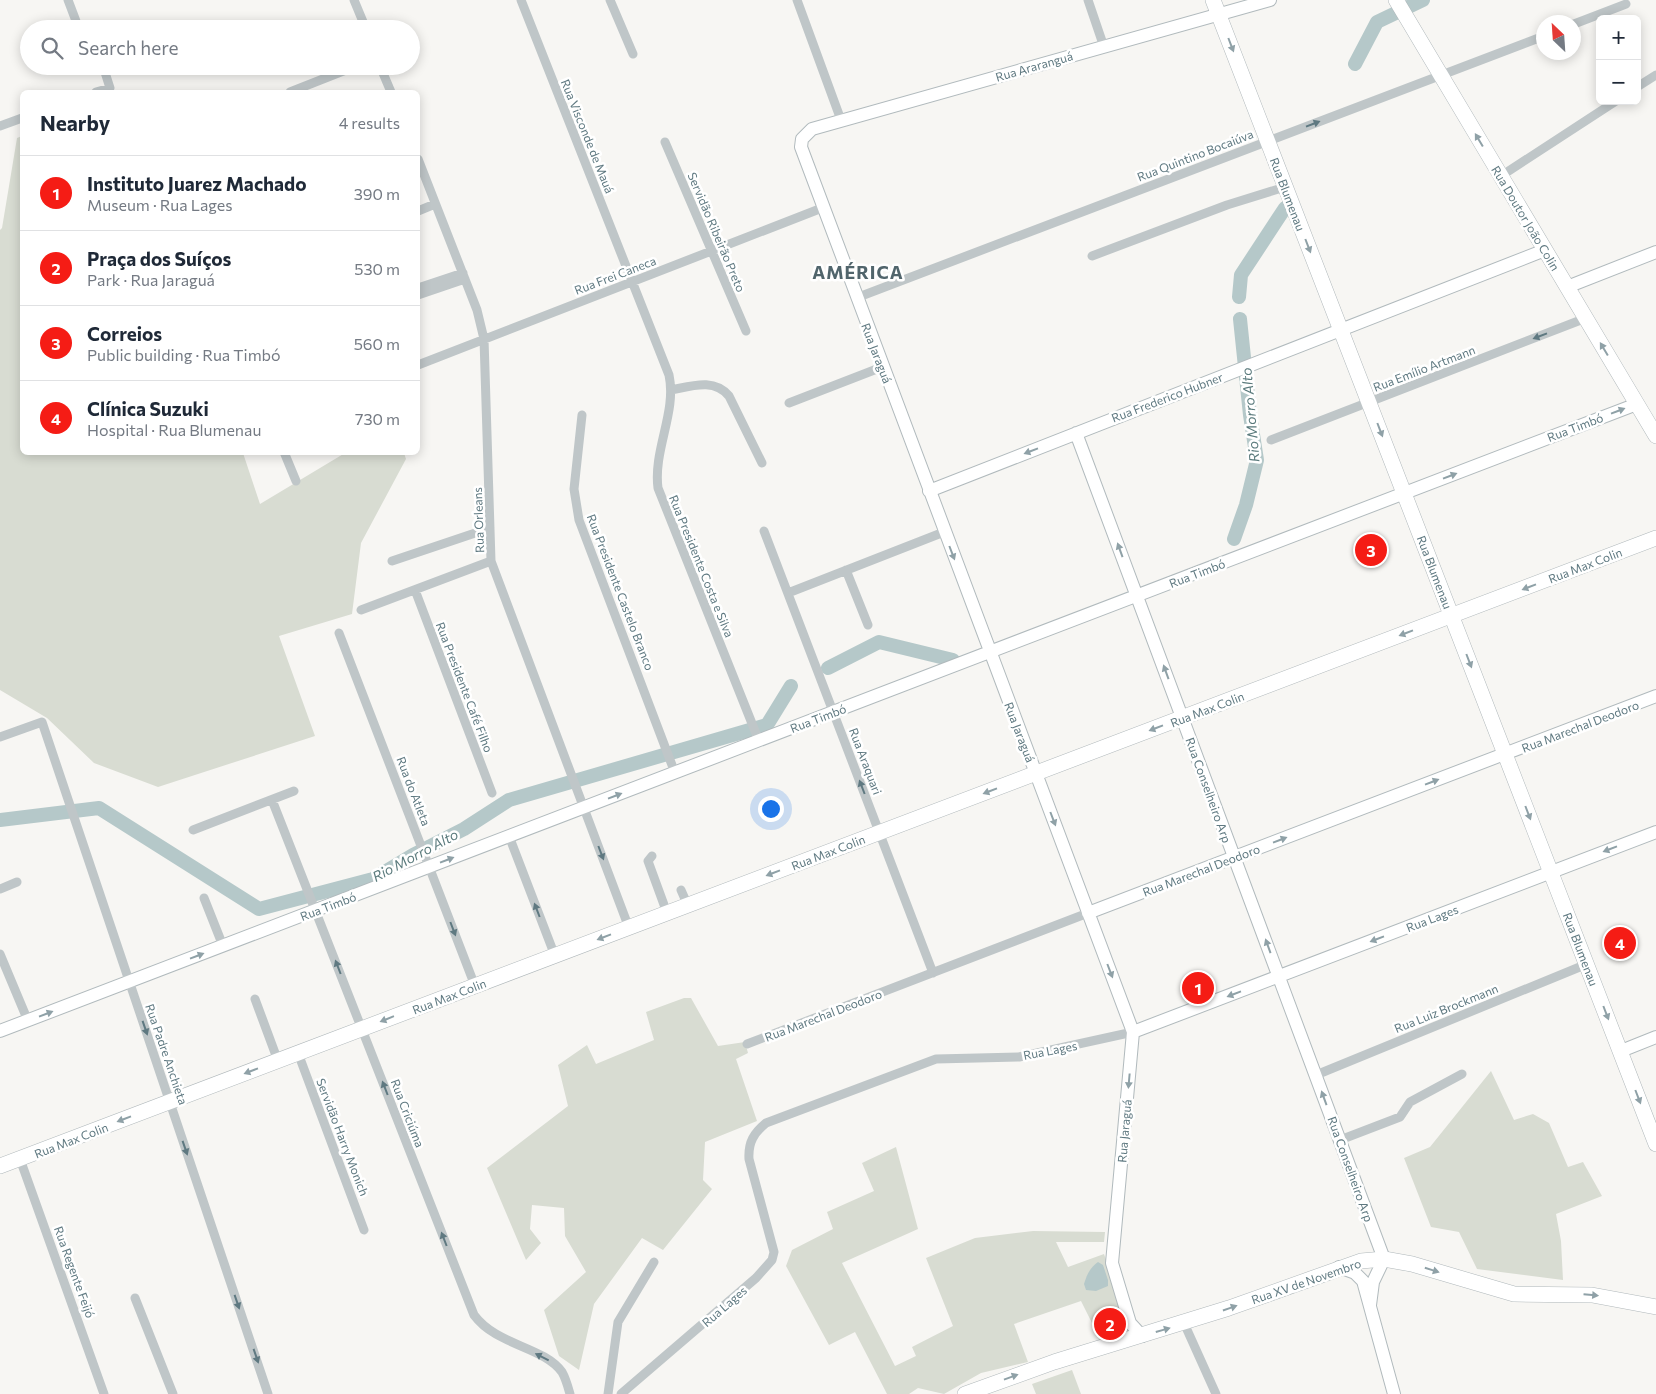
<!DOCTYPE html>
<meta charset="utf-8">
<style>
body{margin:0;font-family:Commissioner,sans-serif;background:#f2f2f3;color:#1f2937}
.controls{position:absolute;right:15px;top:15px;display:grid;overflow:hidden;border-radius:8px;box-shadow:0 2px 12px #0003}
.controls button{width:45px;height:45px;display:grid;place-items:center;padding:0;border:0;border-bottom:1px solid #e0e1e3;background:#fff;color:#1f2937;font:25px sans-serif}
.compass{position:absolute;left:1536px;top:15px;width:45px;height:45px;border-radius:50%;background:#fff;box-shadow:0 2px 12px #0003;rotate:335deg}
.you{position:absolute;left:770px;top:808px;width:18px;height:18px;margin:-12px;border:4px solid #fff;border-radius:50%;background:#1a73e8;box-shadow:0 0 0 8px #1a73e833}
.badge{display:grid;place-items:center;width:32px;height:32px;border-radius:50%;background:#f51c15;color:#fff;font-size:16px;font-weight:700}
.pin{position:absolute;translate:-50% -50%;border:2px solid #fff;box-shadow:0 1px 5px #0006}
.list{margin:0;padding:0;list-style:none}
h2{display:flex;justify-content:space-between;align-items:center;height:65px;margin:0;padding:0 20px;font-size:21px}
h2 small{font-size:16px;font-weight:400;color:#747a83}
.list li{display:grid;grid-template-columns:32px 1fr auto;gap:15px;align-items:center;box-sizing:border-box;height:75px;padding:0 20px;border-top:1px solid #e0e1e3}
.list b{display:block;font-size:19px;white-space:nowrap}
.list p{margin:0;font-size:16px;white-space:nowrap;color:#747a83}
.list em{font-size:16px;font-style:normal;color:#747a83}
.icon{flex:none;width:28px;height:28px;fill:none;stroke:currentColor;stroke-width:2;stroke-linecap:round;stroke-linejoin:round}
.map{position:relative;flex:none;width:1656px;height:1394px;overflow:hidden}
.search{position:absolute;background:#fff;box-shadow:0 2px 12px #0003;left:20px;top:20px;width:400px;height:55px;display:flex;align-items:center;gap:12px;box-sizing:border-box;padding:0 18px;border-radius:28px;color:#747a83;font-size:19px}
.panel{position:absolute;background:#fff;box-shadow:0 2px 12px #0003;left:20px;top:90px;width:400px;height:365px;border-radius:8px}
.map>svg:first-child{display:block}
.green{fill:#d8dcd2}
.water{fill:#b5c8c9}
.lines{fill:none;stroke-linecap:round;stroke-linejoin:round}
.river{stroke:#b5c8c9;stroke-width:14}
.secondary-casing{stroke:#b1babd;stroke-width:14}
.primary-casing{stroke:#b0b8bb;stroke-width:16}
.street{stroke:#bfc6c8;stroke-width:9}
.secondary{stroke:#fff;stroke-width:12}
.primary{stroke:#fff;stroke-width:15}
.oneway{fill:#8fa1a7}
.oneway2{fill:#5f7981}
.labels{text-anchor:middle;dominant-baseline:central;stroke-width:5;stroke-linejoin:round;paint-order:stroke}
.street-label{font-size:12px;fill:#5f7981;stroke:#fff}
.water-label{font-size:14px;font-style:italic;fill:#5a7a7c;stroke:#fff}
.district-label{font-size:18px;font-weight:bold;letter-spacing:1px;fill:#51656c;stroke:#fff}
</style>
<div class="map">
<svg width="1656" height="1394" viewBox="0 0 1656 1394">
<rect width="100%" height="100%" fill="#f7f6f3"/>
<path class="green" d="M22,136V452L243,453L260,504L345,453H404L406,459L361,543L352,614L279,636L315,736L158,787L94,763L47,718L0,690V230L2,228L17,138Z
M684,998H691L718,1046L745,1042L748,1053L736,1059L757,1121L705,1142L703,1180L712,1189L663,1250L642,1238L594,1304L579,1370L559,1356L544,1310L586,1272L565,1236L564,1208L532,1205L530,1229L541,1243L526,1260L487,1168L568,1106L558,1065L587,1045L596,1064L654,1040L646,1012Z
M1491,1071L1514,1120L1533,1114L1549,1123L1568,1167L1583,1162L1602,1196L1556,1214L1561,1241L1563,1280L1477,1269L1459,1232L1431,1227L1404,1158L1430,1147Z
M896,1147L918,1229L842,1263L895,1366L916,1356L912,1347L953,1326L926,1258L975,1238L1033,1231L1105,1232L1104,1242H1056L1068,1267L1104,1254L1129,1327L1126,1332L1101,1341L1081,1301L1014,1324L1028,1362L981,1373L944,1394L918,1388L909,1394H887L855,1332L829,1345L786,1266L792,1250L833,1229L827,1212L874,1191L862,1163Z
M1072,1370L1081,1394H1036L1032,1384Z"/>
<path class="water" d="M1098,1262L1103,1265L1108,1280V1286L1096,1291L1086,1290L1084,1284C1087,1274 1090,1268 1098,1262Z"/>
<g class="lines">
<path class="river" d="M1355,64L1377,22L1423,0
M1239,297L1241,275L1285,208
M1234,539L1246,505L1257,460L1250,415L1240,319
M828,668L879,642L953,660
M0,820L99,808L259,909L373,879L413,855L464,829L509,800L767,725L791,686"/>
<defs>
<path id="secondary" d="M1567,287L1656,252
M1076,433L1384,1259L1373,1282L1370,1305
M929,491L1545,250
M1088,913L1656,696
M0,1031L1637,404
M1133,1032L1656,832
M1621,1051L1656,1037
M1339,1267L1355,1273L1363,1281L1394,1394
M1142,1336L1130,1323L1112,1263L1133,1032L801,147L802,139L812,129L1270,0"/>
<path id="primary" d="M1213,0L1656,1144
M1396,0L1656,436
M0,1166L1656,538
M965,1394L1054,1362L1229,1308L1361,1261L1384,1259L1412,1264L1514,1294L1592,1295L1656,1307"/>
</defs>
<use href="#secondary" class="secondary-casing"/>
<use href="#primary" class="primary-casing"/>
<path class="street" d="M68,0L79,29
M354,0L366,29
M521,0L669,375C677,412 653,450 658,488L759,741
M610,0L633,54
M797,0L841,120
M1088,0L1104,47
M1574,24L1626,4
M380,66L391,92
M1637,87L1656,75
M96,92L110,88L103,66
M290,92L356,66
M0,126L22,118
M665,142L746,331
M418,159L477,310L484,339L491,561L629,928
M1501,176L1616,101
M418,211L435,204
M1092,256L1227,205L1285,187
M418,288L463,273
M418,295L465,279
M856,298L1544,36
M418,365L822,208
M671,390C692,386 714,378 729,396L762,463
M789,403L882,367
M582,415L574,489L579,520L675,773
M1271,440L1586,318
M284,452L296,481
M764,531L933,973
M392,561L490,528
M846,570L868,625
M415,590L492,793
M788,593L944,532
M361,610L491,561
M339,633L475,986
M0,737L42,722L268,1394
M272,800L474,1315C497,1346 543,1346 562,1372C566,1379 568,1387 570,1394
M193,830L294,791
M509,836L555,956
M652,856L648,861L667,913
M0,889L17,882
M681,890L688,906
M204,898L223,946
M0,954L28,1021
M255,999L278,1061
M747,1044L1088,913
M298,1053L364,1230
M1316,1075L1587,964
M1340,1140L1400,1117L1410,1102L1462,1074
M20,1159L104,1394
M135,1298L173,1394
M1184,1323L1216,1394
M608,1394L618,1322L654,1262
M621,1394L756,1278L772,1260L774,1252L749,1159C748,1142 754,1133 766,1123L936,1059L1019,1057L1133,1032"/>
<use href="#secondary" class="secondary"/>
<use href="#primary" class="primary"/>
</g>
<defs><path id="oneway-solid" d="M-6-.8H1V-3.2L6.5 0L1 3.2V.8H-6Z" transform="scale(1.25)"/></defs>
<g class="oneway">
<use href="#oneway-solid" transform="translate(1231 45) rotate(69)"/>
<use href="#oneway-solid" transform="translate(1479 140) rotate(-121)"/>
<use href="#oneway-solid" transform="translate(1308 246) rotate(69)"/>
<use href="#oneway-solid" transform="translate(1604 349) rotate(-121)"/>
<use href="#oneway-solid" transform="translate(1618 411) rotate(-21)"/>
<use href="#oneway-solid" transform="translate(1380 430) rotate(69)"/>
<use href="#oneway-solid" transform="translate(1031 451) rotate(159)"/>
<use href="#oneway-solid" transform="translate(1450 476) rotate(-21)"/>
<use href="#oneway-solid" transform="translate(1120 550) rotate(-110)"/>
<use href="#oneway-solid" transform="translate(952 553) rotate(69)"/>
<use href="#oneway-solid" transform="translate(1529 587) rotate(159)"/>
<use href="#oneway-solid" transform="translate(1406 633) rotate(159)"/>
<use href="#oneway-solid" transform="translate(1469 661) rotate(69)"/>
<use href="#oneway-solid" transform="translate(1166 672) rotate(-110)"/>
<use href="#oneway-solid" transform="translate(1156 728) rotate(159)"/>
<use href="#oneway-solid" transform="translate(1432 782) rotate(-21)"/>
<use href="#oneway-solid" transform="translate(990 791) rotate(159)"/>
<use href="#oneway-solid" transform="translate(615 796) rotate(-21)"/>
<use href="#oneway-solid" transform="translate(1528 813) rotate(69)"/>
<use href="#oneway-solid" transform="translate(1053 819) rotate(69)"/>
<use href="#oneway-solid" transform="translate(1280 840) rotate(-21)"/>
<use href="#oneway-solid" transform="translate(1610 849) rotate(159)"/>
<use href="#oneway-solid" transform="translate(447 860) rotate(-21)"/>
<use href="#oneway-solid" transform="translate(773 873) rotate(159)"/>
<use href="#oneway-solid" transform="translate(604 937) rotate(159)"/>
<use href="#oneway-solid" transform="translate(1377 939) rotate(159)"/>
<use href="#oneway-solid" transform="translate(1268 946) rotate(-110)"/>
<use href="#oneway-solid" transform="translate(197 956) rotate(-21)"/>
<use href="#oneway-solid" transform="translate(1110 971) rotate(69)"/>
<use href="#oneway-solid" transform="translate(1234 994) rotate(159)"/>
<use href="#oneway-solid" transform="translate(1606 1013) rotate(69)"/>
<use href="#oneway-solid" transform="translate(46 1014) rotate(-21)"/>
<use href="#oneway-solid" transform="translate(387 1019) rotate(158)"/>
<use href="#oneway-solid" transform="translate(251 1071) rotate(159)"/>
<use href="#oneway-solid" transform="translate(1129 1081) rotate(95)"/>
<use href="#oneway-solid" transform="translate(1638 1097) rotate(69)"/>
<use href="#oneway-solid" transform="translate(1324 1098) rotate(-110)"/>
<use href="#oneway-solid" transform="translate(124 1119) rotate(159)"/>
<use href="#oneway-solid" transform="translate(1432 1270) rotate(17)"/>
<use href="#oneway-solid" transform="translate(1591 1295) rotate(5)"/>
<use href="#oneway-solid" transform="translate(1230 1308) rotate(-19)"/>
<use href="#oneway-solid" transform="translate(1163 1330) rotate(-16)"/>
<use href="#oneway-solid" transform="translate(1011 1377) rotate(-20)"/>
</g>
<g class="oneway2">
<use href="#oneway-solid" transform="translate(1313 124) rotate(-21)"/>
<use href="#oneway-solid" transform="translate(1540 336) rotate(159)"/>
<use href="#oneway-solid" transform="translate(862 787) rotate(-111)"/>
<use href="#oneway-solid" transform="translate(601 853) rotate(69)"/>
<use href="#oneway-solid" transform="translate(537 910) rotate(-111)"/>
<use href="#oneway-solid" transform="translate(453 929) rotate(69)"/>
<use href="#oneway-solid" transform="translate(338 967) rotate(-111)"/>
<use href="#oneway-solid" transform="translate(145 1028) rotate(71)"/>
<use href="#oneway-solid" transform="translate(385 1088) rotate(-111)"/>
<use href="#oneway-solid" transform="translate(185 1148) rotate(71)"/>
<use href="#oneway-solid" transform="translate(444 1239) rotate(-111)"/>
<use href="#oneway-solid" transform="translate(237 1302) rotate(71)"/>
<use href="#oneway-solid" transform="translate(256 1356) rotate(71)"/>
<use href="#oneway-solid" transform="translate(542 1357) rotate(-153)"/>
</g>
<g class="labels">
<g class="street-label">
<text transform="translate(1034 66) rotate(-16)">Rua Araranguá</text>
<text transform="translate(588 136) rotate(68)">Rua Visconde de Mauá</text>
<text transform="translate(1195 155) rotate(-21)">Rua Quintino Bocaiúva</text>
<text transform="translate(1288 194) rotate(69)">Rua Blumenau</text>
<text transform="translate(1526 218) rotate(59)">Rua Doutor João Colin</text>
<text transform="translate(717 232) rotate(67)">Servidão Ribeirão Preto</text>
<text transform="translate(615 275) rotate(-21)">Rua Frei Caneca</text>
<text transform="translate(877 353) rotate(69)">Rua Jaraguá</text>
<text transform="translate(1424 368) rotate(-21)">Rua Emílio Artmann</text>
<text transform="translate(1167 397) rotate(-21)">Rua Frederico Hubner</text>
<text transform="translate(1575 427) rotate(-21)">Rua Timbó</text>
<text transform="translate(478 520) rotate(-92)">Rua Orleans</text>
<text transform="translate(1585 565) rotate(-21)">Rua Max Colin</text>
<text transform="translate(702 566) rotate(68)">Rua Presidente Costa e Silva</text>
<text transform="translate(1435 572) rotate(69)">Rua Blumenau</text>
<text transform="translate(1197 573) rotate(-21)">Rua Timbó</text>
<text transform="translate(621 592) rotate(69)">Rua Presidente Castelo Branco</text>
<text transform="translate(465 687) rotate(69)">Rua Presidente Café Filho</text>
<text transform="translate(1207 709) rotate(-21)">Rua Max Colin</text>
<text transform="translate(818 718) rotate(-21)">Rua Timbó</text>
<text transform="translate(1580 726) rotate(-21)">Rua Marechal Deodoro</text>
<text transform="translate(1020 732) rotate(69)">Rua Jaraguá</text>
<text transform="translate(866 761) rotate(69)">Rua Araquari</text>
<text transform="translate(1209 790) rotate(70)">Rua Conselheiro Arp</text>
<text transform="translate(414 791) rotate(69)">Rua do Atleta</text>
<text transform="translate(828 852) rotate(-21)">Rua Max Colin</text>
<text transform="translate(1201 870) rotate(-21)">Rua Marechal Deodoro</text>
<text transform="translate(328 906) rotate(-21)">Rua Timbó</text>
<text transform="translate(1432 918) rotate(-21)">Rua Lages</text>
<text transform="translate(1581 949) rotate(69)">Rua Blumenau</text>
<text transform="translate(449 996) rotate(-21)">Rua Max Colin</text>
<text transform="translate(1446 1008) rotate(-22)">Rua Luiz Brockmann</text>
<text transform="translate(823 1015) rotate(-21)">Rua Marechal Deodoro</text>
<text transform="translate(1050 1050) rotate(-11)">Rua Lages</text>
<text transform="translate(167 1054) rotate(71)">Rua Padre Anchieta</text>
<text transform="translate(408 1113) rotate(69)">Rua Criciúma</text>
<text transform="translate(1124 1131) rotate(-85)">Rua Jaraguá</text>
<text transform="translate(343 1137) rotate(69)">Servidão Harry Monich</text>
<text transform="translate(71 1140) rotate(-21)">Rua Max Colin</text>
<text transform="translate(1351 1169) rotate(70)">Rua Conselheiro Arp</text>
<text transform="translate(75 1272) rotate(70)">Rua Regente Feijó</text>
<text transform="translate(1306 1281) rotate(-19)">Rua XV de Novembro</text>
<text transform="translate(724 1306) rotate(-41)">Rua Lages</text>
</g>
<g class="water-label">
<text transform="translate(1250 415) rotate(-95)">Rio Morro Alto</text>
<text transform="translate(415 855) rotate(-28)">Rio Morro Alto</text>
</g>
<g class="district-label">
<text x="858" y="272">AMÉRICA</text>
</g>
</g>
</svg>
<div class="controls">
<button>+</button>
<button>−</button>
</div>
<svg class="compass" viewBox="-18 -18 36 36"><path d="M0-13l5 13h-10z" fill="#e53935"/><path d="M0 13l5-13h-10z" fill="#747a83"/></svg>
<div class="you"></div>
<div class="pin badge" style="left:1198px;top:988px">1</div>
<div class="pin badge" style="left:1110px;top:1324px">2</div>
<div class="pin badge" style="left:1371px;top:550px">3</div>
<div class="pin badge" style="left:1620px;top:943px">4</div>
<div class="search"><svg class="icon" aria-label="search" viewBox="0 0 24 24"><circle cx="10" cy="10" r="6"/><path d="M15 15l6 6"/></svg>Search here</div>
<section class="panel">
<h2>Nearby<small>4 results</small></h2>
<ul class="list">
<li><span class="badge">1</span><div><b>Instituto Juarez Machado</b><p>Museum · Rua Lages</p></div><em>390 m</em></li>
<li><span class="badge">2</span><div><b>Praça dos Suíços</b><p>Park · Rua Jaraguá</p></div><em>530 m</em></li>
<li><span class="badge">3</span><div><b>Correios</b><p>Public building · Rua Timbó</p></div><em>560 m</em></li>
<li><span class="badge">4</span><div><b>Clínica Suzuki</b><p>Hospital · Rua Blumenau</p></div><em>730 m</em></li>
</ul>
</section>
</div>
